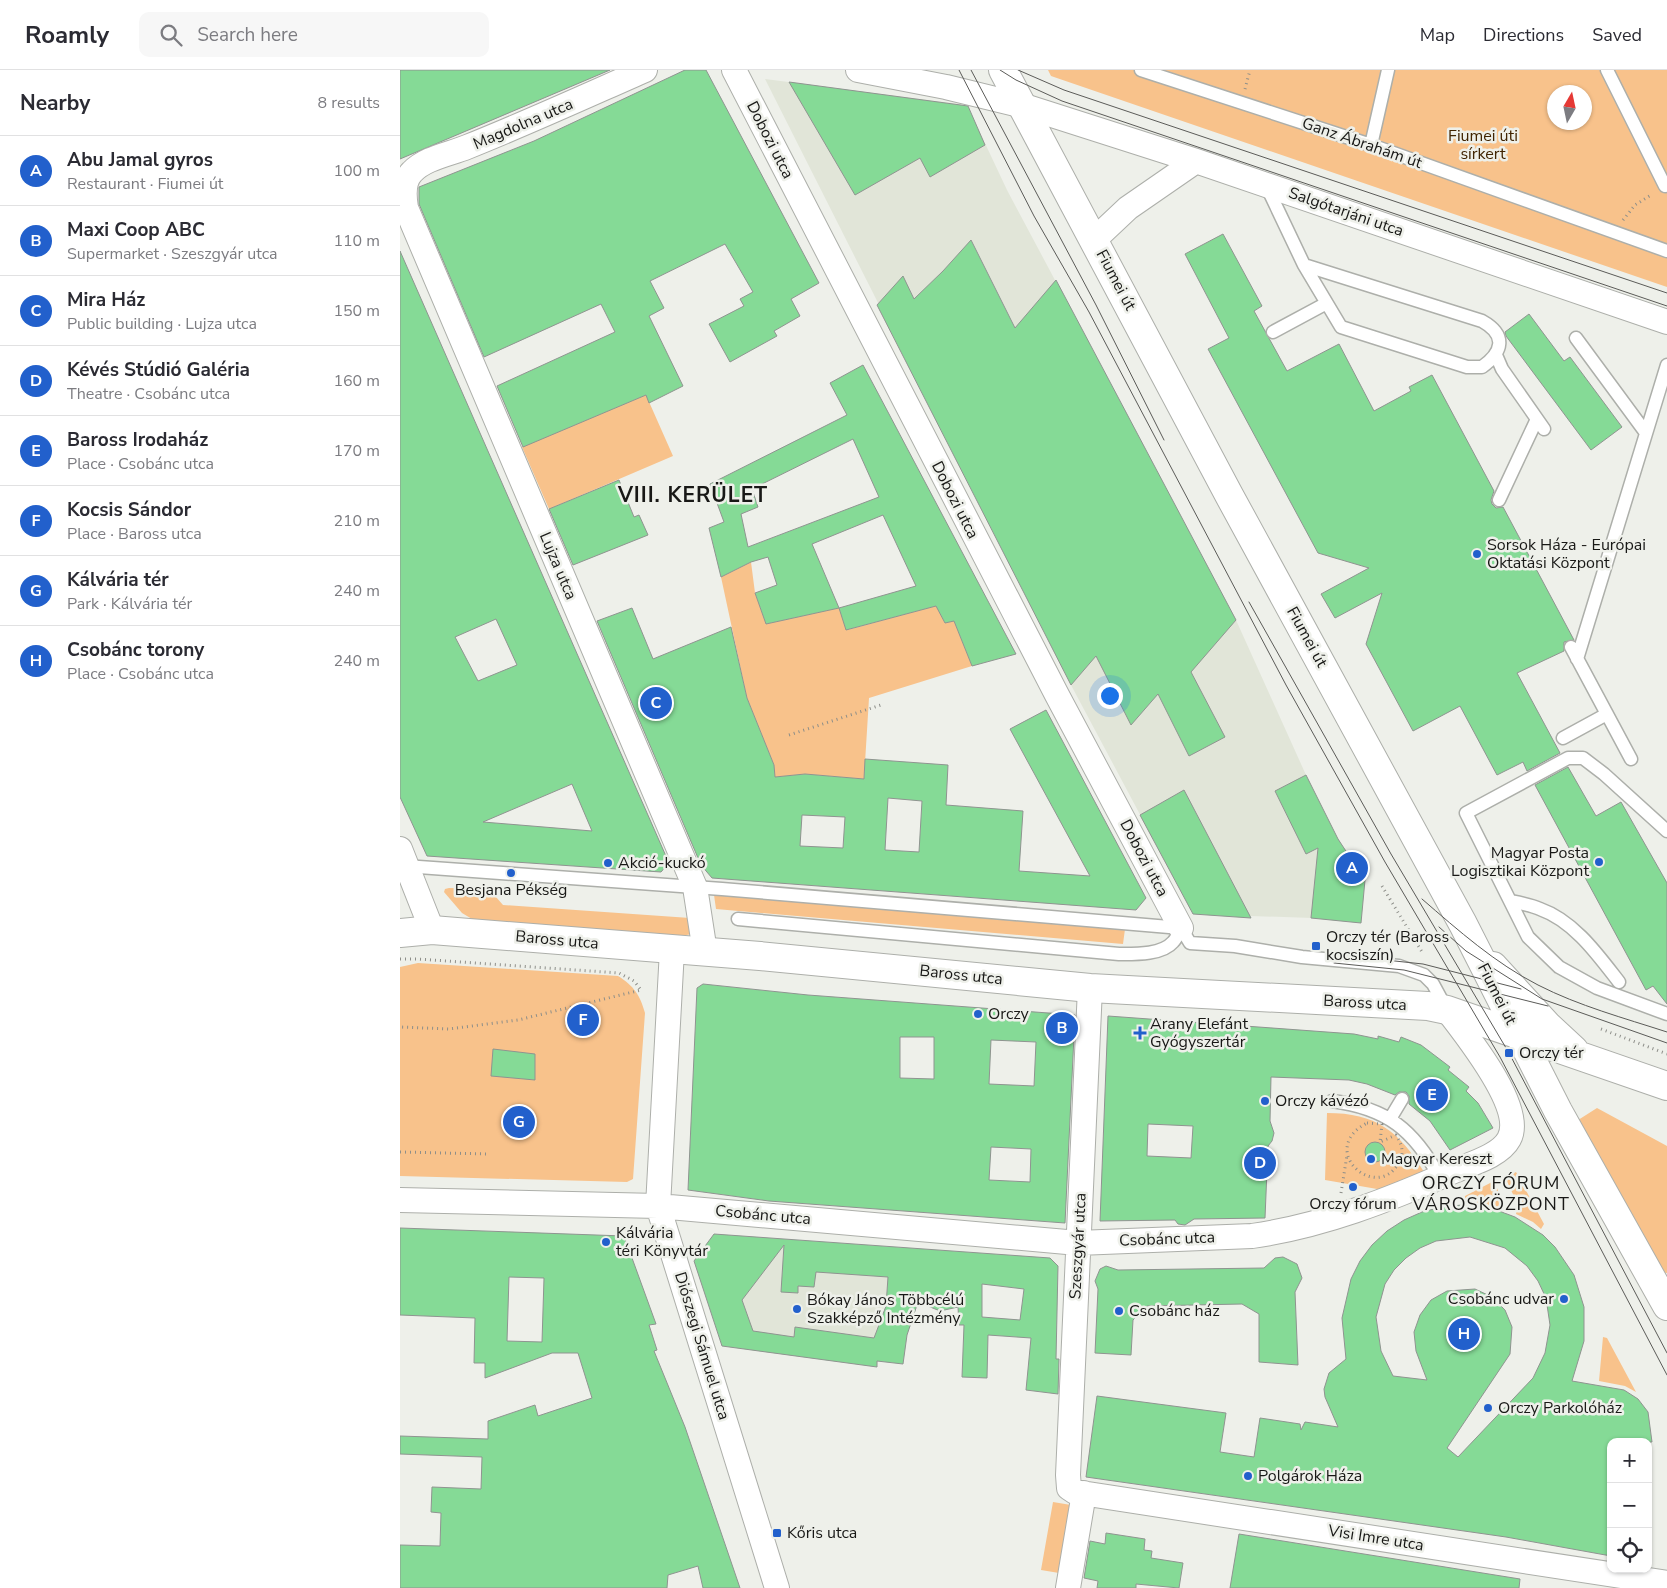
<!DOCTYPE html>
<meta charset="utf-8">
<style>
body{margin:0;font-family:"Nunito Sans",sans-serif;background:#f7f7f7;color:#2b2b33}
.controls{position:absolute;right:15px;bottom:15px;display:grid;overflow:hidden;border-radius:10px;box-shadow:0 1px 4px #0004}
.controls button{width:45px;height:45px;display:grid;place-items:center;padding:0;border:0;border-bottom:1px solid #e1e1e2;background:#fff;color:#2b2b33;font:25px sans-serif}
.compass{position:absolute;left:1147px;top:15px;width:45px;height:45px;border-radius:50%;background:#fff;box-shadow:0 1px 4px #0004;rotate:9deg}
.you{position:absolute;left:709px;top:625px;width:18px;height:18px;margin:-12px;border:4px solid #fff;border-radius:50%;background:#1a73e8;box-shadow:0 0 0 8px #1a73e833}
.badge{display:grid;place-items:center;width:32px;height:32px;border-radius:50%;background:#2260cc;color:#fff;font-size:16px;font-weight:700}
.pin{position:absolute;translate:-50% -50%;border:2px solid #fff;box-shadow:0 1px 5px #0006}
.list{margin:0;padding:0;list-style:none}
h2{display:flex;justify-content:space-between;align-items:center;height:65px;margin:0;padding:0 20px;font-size:21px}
h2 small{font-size:16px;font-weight:400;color:#7c7c81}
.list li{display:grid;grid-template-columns:32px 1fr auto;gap:15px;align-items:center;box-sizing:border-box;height:70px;padding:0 20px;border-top:1px solid #e1e1e2}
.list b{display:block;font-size:19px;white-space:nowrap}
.list p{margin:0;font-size:16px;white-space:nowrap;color:#7c7c81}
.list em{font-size:16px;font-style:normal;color:#7c7c81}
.icon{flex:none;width:28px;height:28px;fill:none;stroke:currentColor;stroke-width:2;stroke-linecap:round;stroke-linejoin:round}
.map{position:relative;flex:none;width:1267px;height:1518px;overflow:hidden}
header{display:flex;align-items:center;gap:30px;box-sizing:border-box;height:70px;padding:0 25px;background:#fff;border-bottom:1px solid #e1e1e2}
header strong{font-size:24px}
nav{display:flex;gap:28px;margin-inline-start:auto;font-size:18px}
.search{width:350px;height:45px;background:#f7f7f7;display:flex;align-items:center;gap:12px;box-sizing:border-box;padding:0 18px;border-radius:10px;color:#7c7c81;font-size:19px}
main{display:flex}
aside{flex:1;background:#fff}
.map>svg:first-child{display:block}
.built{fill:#e1e5d8}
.green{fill:#f8c28b;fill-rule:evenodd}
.building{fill:#85da96;stroke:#8f9490;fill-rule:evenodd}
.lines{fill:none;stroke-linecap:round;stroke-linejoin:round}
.lane-casing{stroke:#adafaa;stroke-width:15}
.street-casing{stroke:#adafaa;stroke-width:26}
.secondary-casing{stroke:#adafaa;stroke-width:30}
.path{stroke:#8d8e89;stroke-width:3;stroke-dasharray:1 4;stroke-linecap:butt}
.lane{stroke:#fff;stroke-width:12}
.street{stroke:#fff;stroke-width:24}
.secondary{stroke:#fff;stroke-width:28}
.tram{stroke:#5b5b58;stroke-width:1}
.poi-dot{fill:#2260cc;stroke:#eef0ea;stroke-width:2}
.labels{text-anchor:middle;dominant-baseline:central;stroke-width:5;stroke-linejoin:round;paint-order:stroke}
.street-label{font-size:16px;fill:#181816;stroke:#eef0ea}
.park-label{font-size:16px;fill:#402402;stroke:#eef0ea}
.poi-label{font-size:16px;fill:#181816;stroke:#eef0ea;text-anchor:start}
.neighbourhood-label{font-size:18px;letter-spacing:1px;fill:#181816;stroke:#eef0ea}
.district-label{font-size:21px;font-weight:bold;letter-spacing:1px;fill:#181816;stroke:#eef0ea}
</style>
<header>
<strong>Roamly</strong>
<div class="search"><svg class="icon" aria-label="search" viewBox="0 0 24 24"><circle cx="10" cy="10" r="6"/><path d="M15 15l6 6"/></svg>Search here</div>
<nav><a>Map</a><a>Directions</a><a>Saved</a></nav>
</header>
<main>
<aside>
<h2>Nearby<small>8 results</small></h2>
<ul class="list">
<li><span class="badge">A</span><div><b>Abu Jamal gyros</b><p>Restaurant · Fiumei út</p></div><em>100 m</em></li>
<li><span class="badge">B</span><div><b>Maxi Coop ABC</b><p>Supermarket · Szeszgyár utca</p></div><em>110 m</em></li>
<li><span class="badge">C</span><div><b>Mira Ház</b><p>Public building · Lujza utca</p></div><em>150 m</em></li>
<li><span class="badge">D</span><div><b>Kévés Stúdió Galéria</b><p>Theatre · Csobánc utca</p></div><em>160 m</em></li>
<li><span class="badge">E</span><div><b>Baross Irodaház</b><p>Place · Csobánc utca</p></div><em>170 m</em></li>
<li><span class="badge">F</span><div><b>Kocsis Sándor</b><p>Place · Baross utca</p></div><em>210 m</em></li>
<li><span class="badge">G</span><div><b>Kálvária tér</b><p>Park · Kálvária tér</p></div><em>240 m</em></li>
<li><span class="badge">H</span><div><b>Csobánc torony</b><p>Place · Csobánc utca</p></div><em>240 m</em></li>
</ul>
</aside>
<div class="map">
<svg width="1267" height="1518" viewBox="0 0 1267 1518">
<rect width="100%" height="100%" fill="#eef0ea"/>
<path class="built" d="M365,9L567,35L607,120L836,550L906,705L938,769L965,810L961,853L912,848L793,844L671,615Z
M314,1164L490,1177L487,1229L476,1260L473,1279L479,1280L477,1297L322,1276Z"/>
<path class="green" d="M648,0H1267V217L651,6ZM1154,22H1184V52H1154Z
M246,325L273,386L149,439L122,377Z
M351,492L355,523L366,554L439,538L447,560L536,536L545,553L554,551L572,596L469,628L464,709L405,704L375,707L374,695L347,628L321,507Z
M49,818L89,819L103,835L290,848L293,864L280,866L72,849L62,843L44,822L45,819Z
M314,825L725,859L723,874L316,839Z
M18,893L218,906C234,916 240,925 245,943L233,1109L227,1112L0,1106V897Z
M1197,1038L1267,1076V1203L1259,1202L1175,1052Z
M927,1043C976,1043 999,1061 1024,1102L983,1120L925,1110Z
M1116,1102L1144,1154L1141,1159L1133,1152L1116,1144L1118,1135L1105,1107Z
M1094,1111L1099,1123V1137L1064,1133L1065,1126Z
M1203,1267L1207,1268L1236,1322L1225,1316L1199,1311Z
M653,1432L677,1436L665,1504L641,1500Z"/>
<path class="building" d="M0,0H210L0,89Z
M285,0H306L419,213L391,229L400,246L374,261L377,266L330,292L309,254L344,236L340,229L353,222L325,174L250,211L264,238L249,246L283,316L249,333L246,325L123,377L97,316L215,262L201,234L84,287L19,134V117L134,71Z
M389,12L568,36L585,75L530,107L520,88L455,125Z
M823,164L862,236L854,241L887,301L939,274L974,341L1011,321L1009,317L1032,305L1094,421L1091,430L1092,434L1096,438L1103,437L1174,570L1164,572V581L1117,603L1160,683L1127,701L1123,692L1097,705L1060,636L1013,661L966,574L982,523L935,548L921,524L969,498L918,483L808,279L829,268L785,184Z
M571,170L615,258L656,210L836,550L791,602L825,667L789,686L758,624L731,655L696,586L671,615L477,235L503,206L514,229L543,201Z
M0,181L269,793L261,802L27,786L0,727ZM96,549L117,595L78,611L55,567ZM172,714L192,761L83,752Z
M1129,244L1164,291L1170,287L1222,357L1191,380L1106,266L1105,262Z
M463,295L480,327L616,584L572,596L554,551L545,553L536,536L446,560L439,538L366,554L355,523L377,515L368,487L351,492L321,507L309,458L324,452L310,414L447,345L430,313ZM453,369L479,427L348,477L341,444L358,437L352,419ZM483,445L516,516L439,538L412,474Z
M219,410L234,447L239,445L248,465L173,495L149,439Z
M232,538L253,589L331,557L347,628L374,695L375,707L405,704L464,709L465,689L548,695L546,735L623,741L619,801L690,806L610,659L646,640L746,828L736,840L312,808L301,795L197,551ZM488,728L522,731L519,782L485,780ZM402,745L445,747L443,778L400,776Z
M1168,697L1196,746L1221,732L1267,813V934L1253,916L1246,920L1135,715Z
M906,705L938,769L965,810L961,853L911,848L918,778L906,784L875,721Z
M784,720L851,848L793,844L740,745Z
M303,914L408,925L675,945L665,1153L369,1131L288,1120L297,918ZM500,967H534V1009L500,1008ZM591,970L636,972L634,1016L589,1014ZM591,1077L631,1079L630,1112L589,1110Z
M708,946L954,964L978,969V966L999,972L1001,967L1021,975L1050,997L1048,1000L1069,1017L1066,1021L1078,1033L1093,1058L1050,1080L1030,1051L1009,1034V1026L1006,1022H999L995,1025L967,1014L949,1010L871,1007L870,1051L874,1063L872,1071L868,1076L865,1148L794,1149L785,1155L778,1154L775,1150L700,1151ZM748,1054L793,1056L791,1088L747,1086Z
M93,979L135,984V1010L91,1006Z
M965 1082a10 10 0 1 1 20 0a10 10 0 1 1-20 0Z
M1062,1135L1099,1141L1115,1147L1143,1165L1155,1177L1174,1205L1184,1237V1271L1172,1311L1224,1320L1238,1329L1248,1342L1252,1372H1211V1486L1106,1467L686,1407L697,1326L826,1343L820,1382L854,1387L860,1348L900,1354L901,1360L905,1352L938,1357L925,1327L924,1319L929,1303L946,1289L942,1248L951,1209L960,1191L972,1175L987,1161L1004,1150L1022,1142L1042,1137ZM1070,1167L1105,1178L1127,1196L1138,1211L1146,1228L1150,1255L1145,1283L1133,1308L1058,1387L1047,1378L1110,1284L1112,1257L1105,1240L1092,1227L1075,1219L1047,1221L1031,1230L1020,1245L1014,1262L1016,1281L1027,1310L993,1306L981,1281L976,1247L985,1214L994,1200L1006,1188L1020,1178L1036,1171Z
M0,1158L224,1166L256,1254L249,1255L257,1280L254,1281L285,1357L340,1518H303L298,1496L268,1505L267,1518H0V1475L40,1476L41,1443L31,1442L32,1417L81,1419L82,1387L0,1384V1366L88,1369V1351L135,1335L138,1346L192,1328L178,1283H152L85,1308V1293H74L75,1248L0,1245ZM109,1207L144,1208L142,1272L107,1271Z
M314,1164L650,1188L658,1196L656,1289H659L658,1324L626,1320L631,1268L588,1265L587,1308L562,1307L564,1255H559L558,1237L540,1241L518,1232L507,1265L503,1294L477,1291V1297L322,1276L294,1191ZM384,1175L381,1222L398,1223V1216L414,1217L416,1202L488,1207L486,1236L474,1268L395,1257L394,1267L353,1261L342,1230ZM582,1214L624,1219L620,1250L582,1247Z
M883,1187L897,1194L902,1208L895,1222L898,1295L859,1292V1244L842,1234L747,1236L733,1250L731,1285L695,1283L698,1219L695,1211L700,1199L706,1196L718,1200L864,1198L875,1188Z
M706,1463L745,1469L744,1480L752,1481L751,1488L783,1493L779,1518L736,1514V1518H697L698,1511L684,1508L690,1471L705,1474Z
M839,1464L1120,1509L1119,1518H830Z"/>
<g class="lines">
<defs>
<path id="lane" d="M741,0L971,75L1267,181
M1207,0L1265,116
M971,75L988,0
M866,115L904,195L941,257L1067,297H1082C1103,282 1107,265 1082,251L904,195
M873,262L925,234
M1176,268L1246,363
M1096,285L1102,299L1144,359
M1099,430L1137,349
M1171,577L1231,689
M1177,589L1267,295
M1163,668L1207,644
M1267,761L1204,704L1183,688H1168L1066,743L1128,867L1159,897L1197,918L1267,944
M5,796L322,819L781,858
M1110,831C1120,833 1131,835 1140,839C1174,851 1198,885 1219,912
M338,849L719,884C734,884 762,885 773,872C777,868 779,862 781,858
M781,858L790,873L835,876L902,887L999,896L1024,905L1033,914L1046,938
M932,1031C987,1038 1014,1060 1040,1108
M990,1049L1002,1029"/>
<path id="street" d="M245,0C186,26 127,53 67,77C50,84 25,88 12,102C3,111 4,126 6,138L295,817L305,882
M334,0L657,625L781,858
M458,0L546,17L624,36L796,91L1267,252
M694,170L728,138L796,91
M0,779L32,860
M272,880L258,1136L377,1518
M690,918L668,1405L669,1418L675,1422L1267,1513
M0,1130L258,1136L678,1173L852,1166C922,1156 989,1130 1054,1101C1070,1094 1100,1086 1109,1069C1126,1038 1066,965 1047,940
M668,1518L684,1423"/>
<path id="secondary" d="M603,0L829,425L1063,854L1158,1041L1267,1236
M0,863L32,860L360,886L690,918L1028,936L1047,940L1267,1016
M1093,896L1147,955L1174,980"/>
</defs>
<use href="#lane" class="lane-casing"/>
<use href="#street" class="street-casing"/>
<use href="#secondary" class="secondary-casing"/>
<path class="path" d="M845,19L850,0
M1223,150L1235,135L1251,125
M389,665L481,635
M982,816L1022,882
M0,889H18L219,903L234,911L241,920L118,950L49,959L0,957
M1201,959L1267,984
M967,1053L982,1054L980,1072L996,1065C1002,1075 1005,1083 998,1094C976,1132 916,1080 967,1053Z
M0,1082L88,1084
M941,1123L947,1085"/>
<use href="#lane" class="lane"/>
<use href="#street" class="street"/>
<use href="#secondary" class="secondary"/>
<path class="tram" d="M559,0L634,146L689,242L886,615L985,792L1100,987L1267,1305
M571,0L696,235L764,370
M600,0L616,10L662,31L1267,236
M618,0L664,20L1267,223
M849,532L991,784L1109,983L1267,1283
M1022,829C1059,861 1095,893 1138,915C1179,936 1224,948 1267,962
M1039,857L1066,881L1142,929L1267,973
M948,886L1023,894L1121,919
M934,893L1004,900L1148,936"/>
</g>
<g class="poi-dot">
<circle cx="1077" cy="484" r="5"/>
<circle cx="1199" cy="792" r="5"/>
<circle cx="208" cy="793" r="5"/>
<circle cx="111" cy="803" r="5"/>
<rect x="911" y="871" width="10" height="10" rx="2.5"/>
<circle cx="578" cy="944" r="5"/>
<path d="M737.5 955.5h5v5h5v5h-5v5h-5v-5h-5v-5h5z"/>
<rect x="1104" y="978" width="10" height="10" rx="2.5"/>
<circle cx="865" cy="1031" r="5"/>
<circle cx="971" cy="1089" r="5"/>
<circle cx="953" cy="1117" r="5"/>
<circle cx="206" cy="1172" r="5"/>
<circle cx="1164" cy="1229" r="5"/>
<circle cx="397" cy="1239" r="5"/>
<circle cx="719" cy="1241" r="5"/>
<circle cx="1088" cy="1338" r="5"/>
<circle cx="848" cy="1406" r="5"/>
<rect x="372" y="1458" width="10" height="10" rx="2.5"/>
</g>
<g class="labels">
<g class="street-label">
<text transform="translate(123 54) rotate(-23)">Magdolna utca</text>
<text transform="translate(370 70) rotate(63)">Dobozi utca</text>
<text transform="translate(962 73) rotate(19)">Ganz Ábrahám út</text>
<text transform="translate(946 142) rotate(19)">Salgótarjáni utca</text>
<text transform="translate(716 210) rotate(62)">Fiumei út</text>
<text transform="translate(555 430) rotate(63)">Dobozi utca</text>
<text transform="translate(158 496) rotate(67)">Lujza utca</text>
<text transform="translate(907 567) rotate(61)">Fiumei út</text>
<text transform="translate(744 788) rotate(62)">Dobozi utca</text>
<text transform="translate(157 870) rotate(5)">Baross utca</text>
<text transform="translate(561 905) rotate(6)">Baross utca</text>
<text transform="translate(1097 924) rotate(63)">Fiumei út</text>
<text transform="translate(965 933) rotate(3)">Baross utca</text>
<text transform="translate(363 1145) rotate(5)">Csobánc utca</text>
<text transform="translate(767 1169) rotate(-2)">Csobánc utca</text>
<text transform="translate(678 1176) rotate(-87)">Szeszgyár utca</text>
<text transform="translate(302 1276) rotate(73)">Diószegi Sámuel utca</text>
<text transform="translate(976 1468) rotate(9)">Visi Imre utca</text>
</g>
<g class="park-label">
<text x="1083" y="66">Fiumei úti<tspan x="1083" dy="18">sírkert</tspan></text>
</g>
<g class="poi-label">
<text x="1087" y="475">Sorsok Háza - Európai<tspan x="1087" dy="18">Oktatási Központ</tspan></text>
<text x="1189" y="783" text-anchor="end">Magyar Posta<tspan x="1189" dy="18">Logisztikai Központ</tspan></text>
<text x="218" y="793">Akció-kuckó</text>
<text x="111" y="820" text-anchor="middle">Besjana Pékség</text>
<text x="926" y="867">Orczy tér (Baross<tspan x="926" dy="18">kocsiszín)</tspan></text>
<text x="588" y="944">Orczy</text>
<text x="750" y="954">Arany Elefánt<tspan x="750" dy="18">Gyógyszertár</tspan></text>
<text x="1119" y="983">Orczy tér</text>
<text x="875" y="1031">Orczy kávézó</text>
<text x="981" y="1089">Magyar Kereszt</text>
<text x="953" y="1134" text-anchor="middle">Orczy fórum</text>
<text x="216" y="1163">Kálvária<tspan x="216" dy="18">téri Könyvtár</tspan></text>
<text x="1154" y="1229" text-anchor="end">Csobánc udvar</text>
<text x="407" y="1230">Bókay János Többcélú<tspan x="407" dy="18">Szakképző Intézmény</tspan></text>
<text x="729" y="1241">Csobánc ház</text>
<text x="1098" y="1338">Orczy Parkolóház</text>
<text x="858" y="1406">Polgárok Háza</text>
<text x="387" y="1463">Kőris utca</text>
</g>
<g class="neighbourhood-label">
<text x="1091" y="1113">ORCZY FÓRUM<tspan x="1091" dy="21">VÁROSKÖZPONT</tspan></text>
</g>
<g class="district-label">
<text x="293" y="425">VIII. KERÜLET</text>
</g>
</g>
</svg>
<div class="controls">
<button>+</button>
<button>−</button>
<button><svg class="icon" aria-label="locate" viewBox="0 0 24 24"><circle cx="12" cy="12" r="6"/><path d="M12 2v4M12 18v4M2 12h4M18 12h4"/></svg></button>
</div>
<svg class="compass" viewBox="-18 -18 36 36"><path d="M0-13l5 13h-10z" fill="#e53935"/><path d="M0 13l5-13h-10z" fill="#7c7c81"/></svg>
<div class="you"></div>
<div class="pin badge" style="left:952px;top:798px">A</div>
<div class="pin badge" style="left:662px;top:958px">B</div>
<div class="pin badge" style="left:256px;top:633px">C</div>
<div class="pin badge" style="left:860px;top:1093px">D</div>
<div class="pin badge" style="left:1032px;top:1025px">E</div>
<div class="pin badge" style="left:183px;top:950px">F</div>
<div class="pin badge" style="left:119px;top:1052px">G</div>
<div class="pin badge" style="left:1064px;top:1264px">H</div>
</div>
</main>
